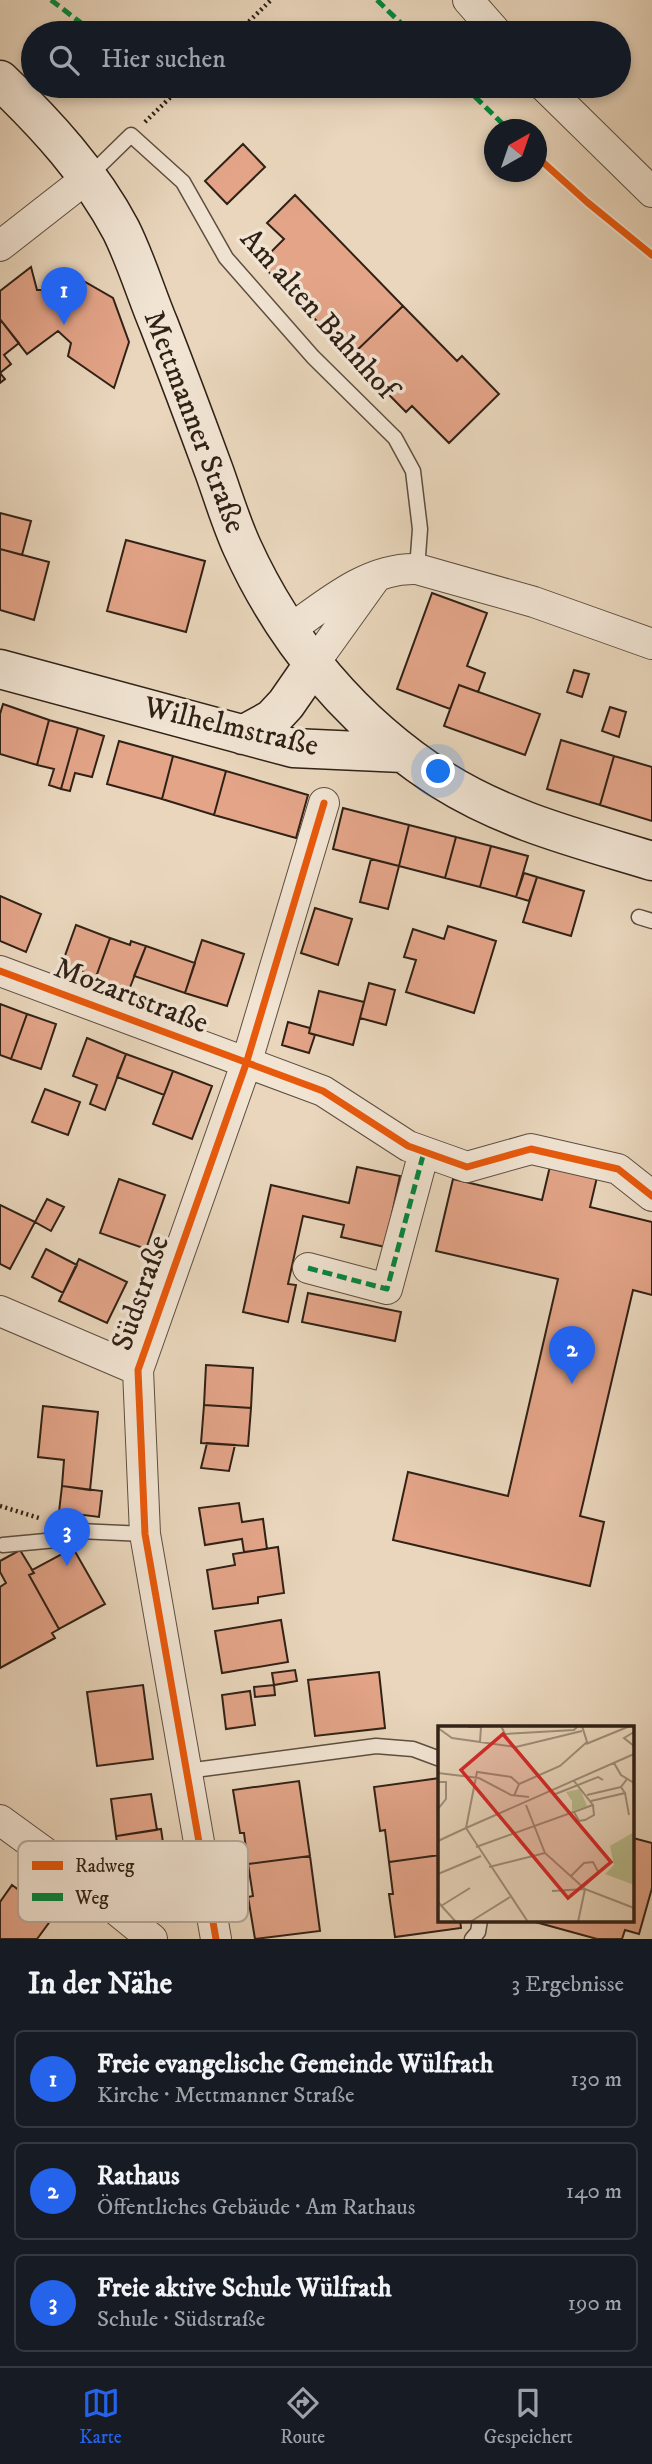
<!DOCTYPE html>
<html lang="de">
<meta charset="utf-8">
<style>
body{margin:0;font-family:"IM FELL DW Pica",serif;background:#242831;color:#f1f3f6}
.compass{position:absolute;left:484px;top:119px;width:63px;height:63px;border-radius:50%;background:#171b24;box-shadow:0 4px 10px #0003;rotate:40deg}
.you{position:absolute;left:439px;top:772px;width:24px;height:24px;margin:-18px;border:5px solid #fff;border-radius:50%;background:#1a73e8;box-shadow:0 0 0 10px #1a73e833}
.badge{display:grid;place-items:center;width:46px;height:46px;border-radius:50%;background:#2563eb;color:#fff;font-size:23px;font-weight:700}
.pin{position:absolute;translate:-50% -58px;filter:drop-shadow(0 2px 4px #0008)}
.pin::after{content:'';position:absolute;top:37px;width:24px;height:21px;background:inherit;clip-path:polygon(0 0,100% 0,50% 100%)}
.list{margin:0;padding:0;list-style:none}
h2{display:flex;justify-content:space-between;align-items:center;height:91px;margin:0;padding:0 28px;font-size:30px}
h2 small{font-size:23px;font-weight:400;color:#9ea1a6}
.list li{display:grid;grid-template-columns:46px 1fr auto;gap:21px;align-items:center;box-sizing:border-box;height:98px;margin:0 14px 14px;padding:0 14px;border:2px solid #363941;border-radius:10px}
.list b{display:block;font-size:26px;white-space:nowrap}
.list p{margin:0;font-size:23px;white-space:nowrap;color:#9ea1a6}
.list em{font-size:23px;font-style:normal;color:#9ea1a6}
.icon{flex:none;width:38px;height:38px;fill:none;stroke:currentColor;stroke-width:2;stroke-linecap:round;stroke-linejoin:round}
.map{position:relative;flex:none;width:652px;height:1939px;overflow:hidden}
.search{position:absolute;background:#171b24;box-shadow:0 4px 10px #0003;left:21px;right:21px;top:21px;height:77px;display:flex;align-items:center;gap:18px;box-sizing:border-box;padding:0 24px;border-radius:38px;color:#9ea1a6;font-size:26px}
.sheet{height:427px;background:#171b24}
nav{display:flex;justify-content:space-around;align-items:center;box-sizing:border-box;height:98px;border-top:2px solid #363941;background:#171b24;font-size:19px;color:#9ea1a6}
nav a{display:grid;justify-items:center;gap:4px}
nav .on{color:#2563eb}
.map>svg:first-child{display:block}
.building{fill:#e3a488;stroke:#302116;stroke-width:2}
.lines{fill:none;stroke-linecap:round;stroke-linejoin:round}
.lane-casing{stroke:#5e4e40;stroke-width:17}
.street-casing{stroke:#5e4e40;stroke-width:32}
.secondary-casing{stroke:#302116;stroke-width:41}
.path{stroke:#302116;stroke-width:4.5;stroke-dasharray:2 3.5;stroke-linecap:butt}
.lane{stroke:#f1e4d3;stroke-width:14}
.street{stroke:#f1e4d3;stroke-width:30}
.secondary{stroke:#f1e4d3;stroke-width:38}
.quiet{stroke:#00873e;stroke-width:5;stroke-dasharray:10 5;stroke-linecap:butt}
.cycleway-casing{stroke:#f1e4d3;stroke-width:11}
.cycleway{stroke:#e8590c;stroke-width:7}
.labels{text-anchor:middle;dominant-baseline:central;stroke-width:7;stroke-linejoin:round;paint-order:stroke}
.street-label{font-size:30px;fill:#302116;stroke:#f1e4d3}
.inset-road{fill:none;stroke:#9f8e7a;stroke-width:2}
.view{fill:#d62828;fill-opacity:0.15;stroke:#d62828;stroke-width:3.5}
.inset-edge{fill:none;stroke:#302116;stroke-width:3.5}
.key{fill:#f1e4d3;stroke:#b7aa9a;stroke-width:2}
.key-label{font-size:19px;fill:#302116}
</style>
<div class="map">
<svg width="652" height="1939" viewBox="0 0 652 1939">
<rect width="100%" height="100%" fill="#e9d6bc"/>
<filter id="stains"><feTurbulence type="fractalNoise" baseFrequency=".00286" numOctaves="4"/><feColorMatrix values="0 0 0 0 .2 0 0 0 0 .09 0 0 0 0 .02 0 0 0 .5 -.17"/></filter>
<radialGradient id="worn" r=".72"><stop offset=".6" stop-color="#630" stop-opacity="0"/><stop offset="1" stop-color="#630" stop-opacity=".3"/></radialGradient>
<path class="building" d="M243,144L265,167L227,204L205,181Z
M295,195L403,306L351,356L260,263L284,239L267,223Z
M31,267L37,290H68L73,275L113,298L129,342L114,388L68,356L71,343L58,331L27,354L0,319V291Z
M403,306L457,361L462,356L499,394L449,443L412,406L406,412L351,356Z
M0,319L19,343L4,355L11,364L0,373L5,379L0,383Z
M0,513L31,521L22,555L0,549Z
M126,540L205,561L186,632L107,611Z
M0,549L49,562L34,620L0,610Z
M432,593L487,613L467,666L485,673L478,692L459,685L450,709L397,689Z
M574,670L589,674L582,697L567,692Z
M459,685L540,714L525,755L444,726Z
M3,704L49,720L37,765L0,754V714Z
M610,707L626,712L619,737L602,731Z
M49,720L78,728L61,789L49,785L54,769L37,765Z
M78,728L104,736L92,777L75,773L70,791L61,789Z
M561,740L614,756L600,805L547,789Z
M119,741L173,756L162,799L107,784Z
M173,756L226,771L214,815L162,799Z
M614,756L652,767V821L600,805Z
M226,771L308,795L296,838L214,815Z
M343,808L409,825L399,866L333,849Z
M409,825L456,837L445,878L399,866Z
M456,837L491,846L480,887L445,878Z
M491,846L528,856L516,897L480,887Z
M371,859L399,866L388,909L360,902Z
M524,873L537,877L529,901L516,897Z
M537,877L584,891L571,936L523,922Z
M0,896L41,914L26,952L0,941Z
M315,908L352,919L338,965L301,953Z
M76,925L110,938L96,977L62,964Z
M448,926L496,941L474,1013L406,992L416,960L404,957L413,929L444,939Z
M110,938L130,945L131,941L146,946L129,990L96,977Z
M202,940L244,954L227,1006L185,993Z
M146,946L195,963L185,993L134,976Z
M369,983L395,990L386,1025L360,1018Z
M319,991L364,1002L353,1045L309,1033Z
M0,1004L27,1014L11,1059L0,1055Z
M27,1014L56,1024L41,1069L11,1059Z
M288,1022L310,1028L309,1033L315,1035L309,1053L282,1045Z
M87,1038L126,1054L105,1110L90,1104L97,1085L73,1076Z
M126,1054L173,1071L164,1095L117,1077Z
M173,1071L212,1086L192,1139L153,1124Z
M45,1089L80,1102L68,1135L32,1122Z
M551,1162L598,1173L590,1207L652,1222V1295L633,1290L580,1516L604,1522L590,1586L393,1540L408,1472L508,1496L558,1279L436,1251L453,1179L542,1200Z
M357,1167L400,1176L385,1247L341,1237L344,1225L303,1216L288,1284L296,1285L288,1322L243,1312L271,1185L349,1203Z
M119,1179L165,1195L146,1249L100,1233Z
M47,1199L64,1207L51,1231L35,1222Z
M0,1205L35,1222L10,1269L0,1264Z
M46,1249L77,1265L63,1293L32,1277Z
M79,1259L127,1282L107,1323L59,1301Z
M308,1293L401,1312L395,1341L302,1322Z
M206,1365L253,1368L251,1408L204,1405Z
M204,1405L251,1408L248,1446L201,1443Z
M43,1406L98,1412L90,1490L62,1486L64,1460L38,1457Z
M207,1443L235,1445L229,1471L201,1468Z
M62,1486L102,1491L99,1517L59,1512Z
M239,1503L242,1522L263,1519L267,1549L244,1552L242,1539L205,1545L199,1508Z
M278,1547L284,1593L258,1597V1603L213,1609L207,1570L235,1565L233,1554Z
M73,1548L105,1604L59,1629L29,1575L34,1573L32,1570Z
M20,1550L34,1573L29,1575L59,1629L52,1633L55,1638L0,1668V1587L6,1583L0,1572V1561Z
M281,1620L288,1662L222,1673L215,1631Z
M295,1670L297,1681L274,1685L272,1673Z
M379,1672L385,1728L315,1736L308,1680Z
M143,1685L153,1759L97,1766L87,1692Z
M274,1685L275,1695L255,1697L254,1687Z
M250,1691L255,1725L226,1729L222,1695Z
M440,1778V1855L389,1862L385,1830L380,1831L374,1787Z
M299,1781L310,1856L248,1864L244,1833H240L233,1790Z
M151,1794L157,1830L116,1836L111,1799Z
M161,1829L165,1856L158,1857L160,1871L122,1876L116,1836Z
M633,1838L652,1843V1888L639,1934L625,1930L622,1939H597L528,1920H633Z
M440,1855V1920H460L461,1928L395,1937L389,1894H393L389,1862Z
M310,1856L320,1931L255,1939L248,1897L253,1896L248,1864Z
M12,1885L54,1916L37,1939H0V1902Z"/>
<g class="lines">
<defs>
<path id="lane" d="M88,177L131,135L183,182L226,258L313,357L395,438L413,471L420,529L417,569
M639,917L652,921
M3,1545L67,1539L78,1531L145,1534
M187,1771L376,1746L413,1749L440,1759
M472,1939L478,1932L480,1920"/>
<path id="street" d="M468,0L497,33
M544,86L652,192
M0,246L87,178
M288,631C326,604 368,567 417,569L534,602L652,644
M313,665L374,580
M0,971L323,1091L408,1146L467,1167L531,1149L618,1169L652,1196
M308,1268L387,1289L424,1152
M0,1311L138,1370
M0,1820L55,1860L152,1939
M216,1939L145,1534L138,1370L246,1064L324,803"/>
<path id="secondary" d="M0,80C46,124 91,173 121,230C136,260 146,294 159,325C178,374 196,422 214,471C223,496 231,523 242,547C285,642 354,724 442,780C507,821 580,839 652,861
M0,669L293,748L403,753
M243,735L272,719L286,704L313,665"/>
</defs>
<use href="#lane" class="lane-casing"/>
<use href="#street" class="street-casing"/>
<use href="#secondary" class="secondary-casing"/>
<path class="path" d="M237,33L271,0
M145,122L182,86
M0,1506L39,1518"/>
<use href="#lane" class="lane"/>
<use href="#street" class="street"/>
<use href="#secondary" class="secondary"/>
<path class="quiet" d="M51,0L89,29
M377,0L411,33
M464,86L509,130
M308,1268L387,1289L424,1152"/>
<defs>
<path id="cycleway" d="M536,156L587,202L652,255
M0,971L323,1091L408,1146L467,1167L531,1149L618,1169L652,1196
M216,1939L145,1534L138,1370L246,1064L324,803"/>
</defs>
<use href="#cycleway" class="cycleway-casing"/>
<use href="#cycleway" class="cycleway"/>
</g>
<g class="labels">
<g class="street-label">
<text transform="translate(318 314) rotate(48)">Am alten Bahnhof</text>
<text transform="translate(194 422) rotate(69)">Mettmanner Straße</text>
<text transform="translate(231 727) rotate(13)">Wilhelmstraße</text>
<text transform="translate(131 996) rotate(21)">Mozartstraße</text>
<text transform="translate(141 1293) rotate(-71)">Südstraße</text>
</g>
</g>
<g transform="translate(438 1726)">
<rect width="196" height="196" fill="#e9d6bc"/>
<path d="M142,63L149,80L134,85V75L128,66ZM196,106V159L167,148L176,139L172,120Z" fill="#babd8e"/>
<path class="inset-road" d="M63,0L67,8L136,4L140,0M30,1H43L42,16M0,2L14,12L78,21L144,5M196,6L186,12L196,20M148,18L192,0M176,37L183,49L196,57M0,47L41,52L73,69L91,71M0,56H8V73L0,83M187,67L191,89M115,69L160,51L165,54M149,69L183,61M76,70L81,58L122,40L149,16L144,0M153,75L187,67L183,61L189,53M88,79L107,127L147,163L140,196M136,86L141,95L147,94L156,89L155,79M0,115L28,102L39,46L73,51L81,58M38,121L155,79L136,55M51,141L107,127M0,148L43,130M133,150L146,137L155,136L161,147L145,161M114,165L147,163L196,182M0,176L18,196M3,180L32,162M32,196L72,171M90,196L28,102L196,28"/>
<path class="view" d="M65,8L173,136L130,172L23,44Z"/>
<rect width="196" height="196" class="inset-edge"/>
</g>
<rect x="18" y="1841" width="230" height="81" rx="10" class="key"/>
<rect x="32" y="1861" width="31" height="9" fill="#e8590c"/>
<rect x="32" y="1893" width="31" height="8" fill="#00873e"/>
<g class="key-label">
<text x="75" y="1872">Radweg</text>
<text x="75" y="1904">Weg</text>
</g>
<rect width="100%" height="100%" filter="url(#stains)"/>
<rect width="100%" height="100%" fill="url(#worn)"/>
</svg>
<svg class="compass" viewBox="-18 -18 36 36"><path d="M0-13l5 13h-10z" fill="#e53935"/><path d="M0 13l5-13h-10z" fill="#9ea1a6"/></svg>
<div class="you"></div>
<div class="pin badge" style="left:64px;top:325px">1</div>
<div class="pin badge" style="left:572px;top:1384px">2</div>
<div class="pin badge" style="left:67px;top:1566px">3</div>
<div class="search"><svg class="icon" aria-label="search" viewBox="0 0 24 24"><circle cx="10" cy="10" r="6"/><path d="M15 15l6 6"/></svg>Hier suchen</div>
</div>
<section class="sheet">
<h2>In der Nähe<small>3 Ergebnisse</small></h2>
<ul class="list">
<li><span class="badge">1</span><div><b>Freie evangelische Gemeinde Wülfrath</b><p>Kirche · Mettmanner Straße</p></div><em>130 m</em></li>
<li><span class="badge">2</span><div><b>Rathaus</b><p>Öffentliches Gebäude · Am Rathaus</p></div><em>140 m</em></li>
<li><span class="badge">3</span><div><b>Freie aktive Schule Wülfrath</b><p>Schule · Südstraße</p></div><em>190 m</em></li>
</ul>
</section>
<nav>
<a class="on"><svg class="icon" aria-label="map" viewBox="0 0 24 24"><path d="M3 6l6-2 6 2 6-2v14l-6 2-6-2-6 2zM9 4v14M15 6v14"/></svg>Karte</a>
<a><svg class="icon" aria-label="directions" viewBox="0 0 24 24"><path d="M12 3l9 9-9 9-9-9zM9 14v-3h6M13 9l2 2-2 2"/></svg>Route</a>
<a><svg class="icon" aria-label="saved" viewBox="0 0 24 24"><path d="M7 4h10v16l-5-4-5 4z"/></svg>Gespeichert</a>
</nav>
